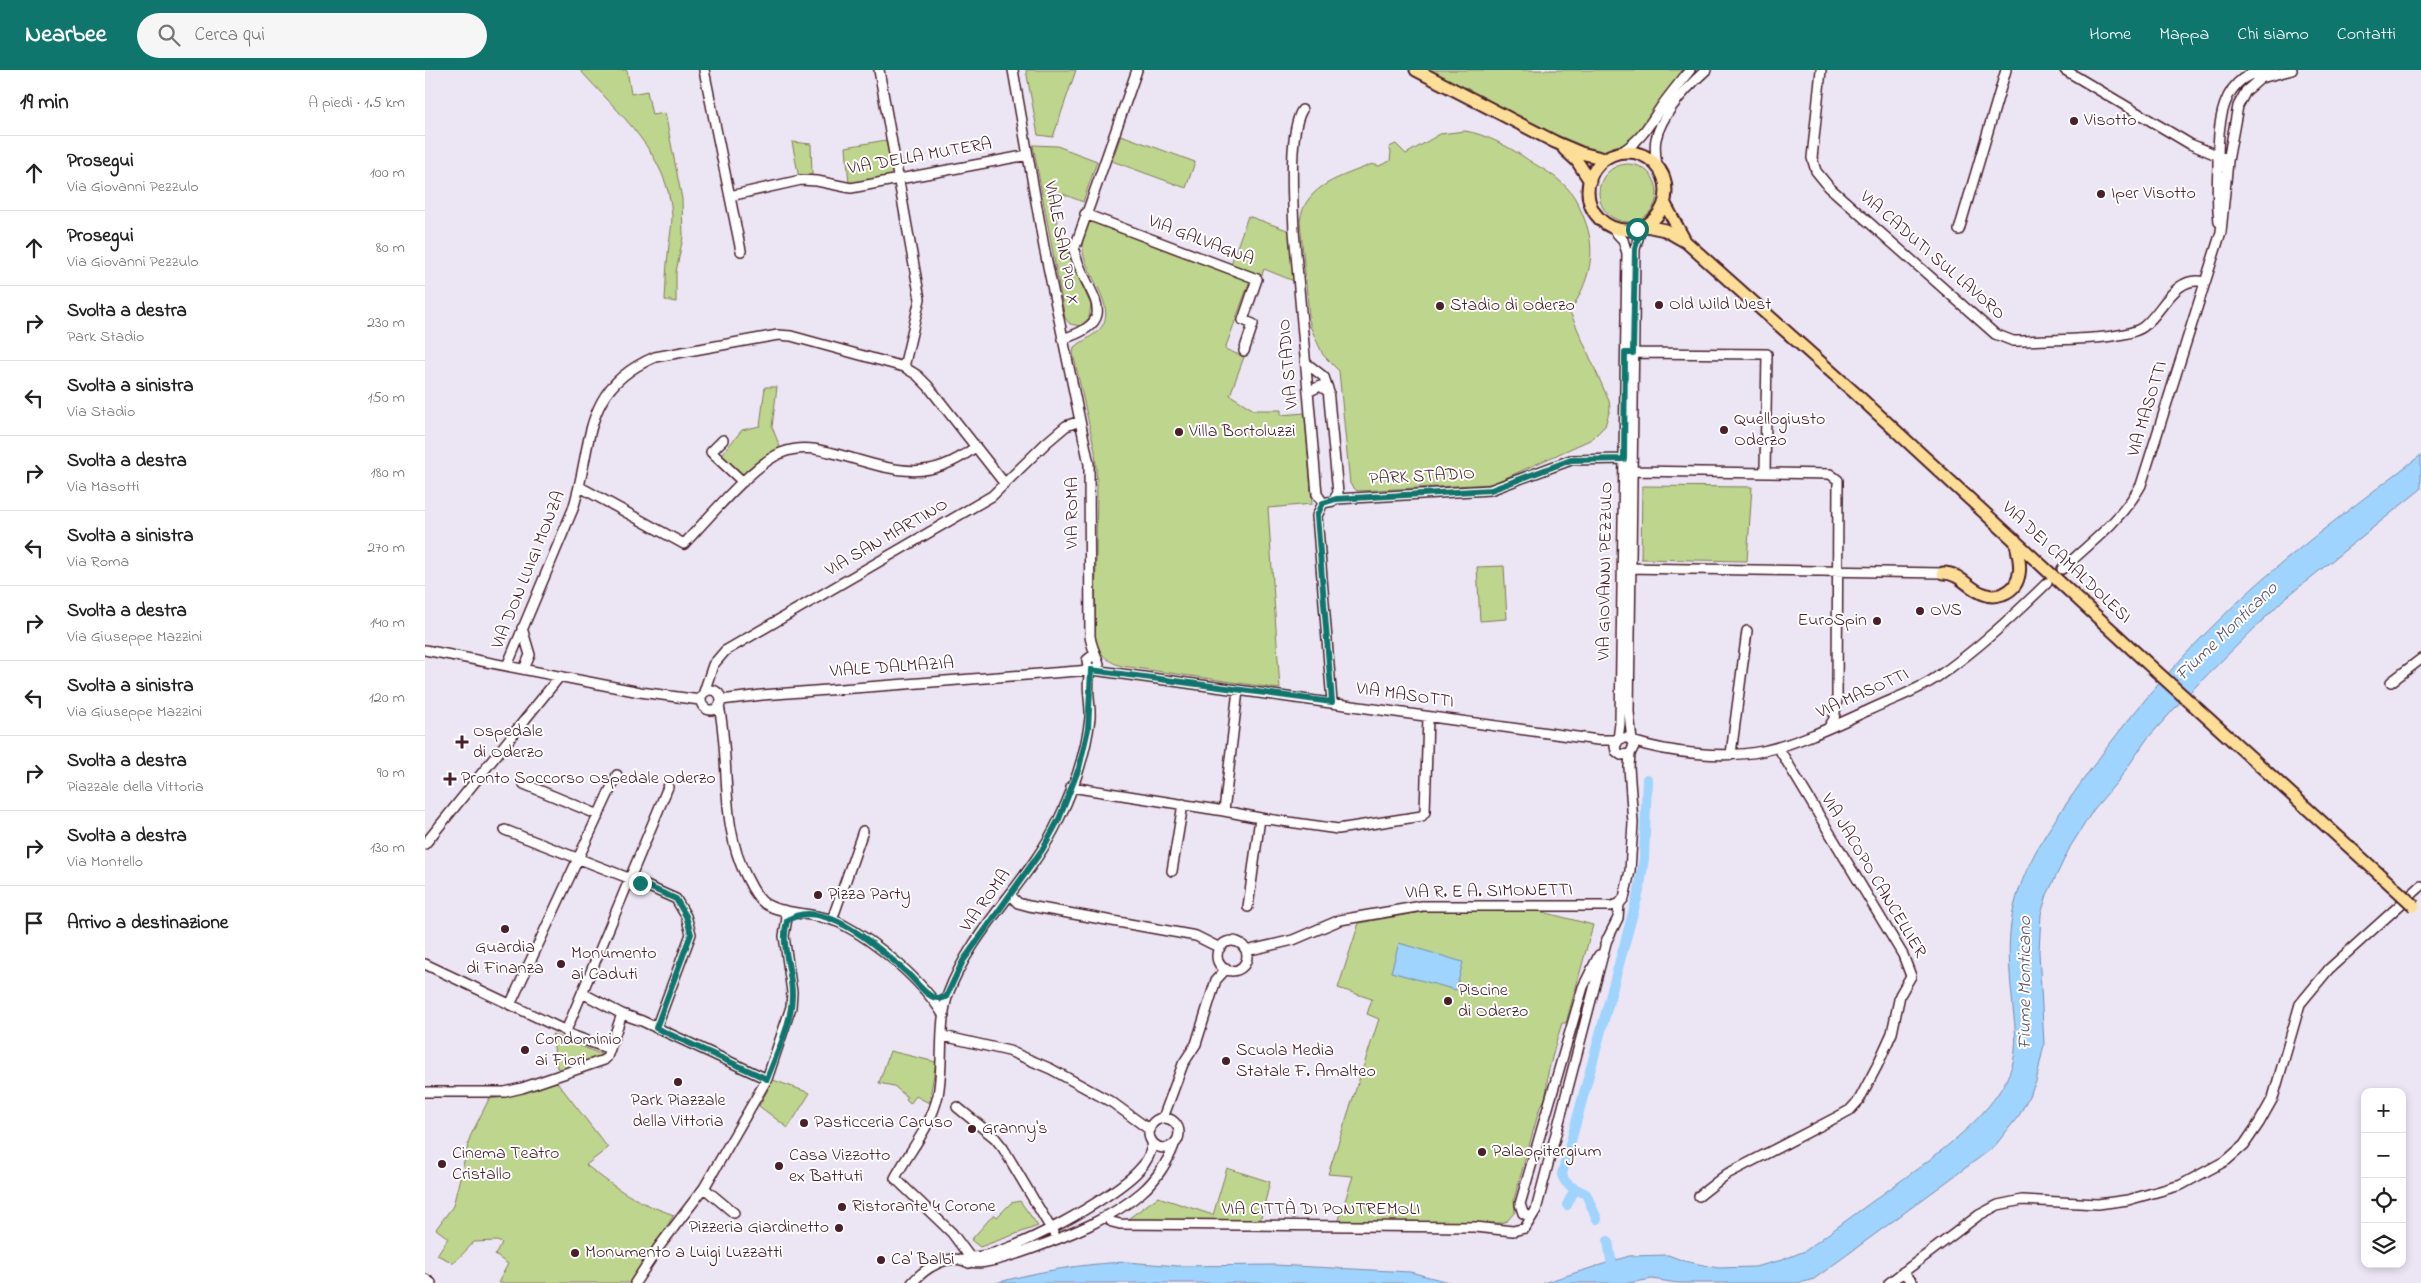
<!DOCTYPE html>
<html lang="it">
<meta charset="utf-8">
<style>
body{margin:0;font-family:"Indie Flower",sans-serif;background:#f6f6f6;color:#222}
.controls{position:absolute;right:15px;bottom:15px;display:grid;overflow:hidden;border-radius:10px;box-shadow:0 2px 8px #0003}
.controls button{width:45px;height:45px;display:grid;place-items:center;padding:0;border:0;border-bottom:1px solid #e0e0e0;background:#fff;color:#222;font:25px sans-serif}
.stop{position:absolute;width:15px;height:15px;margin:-11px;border:4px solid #0f766e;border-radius:50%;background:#fff}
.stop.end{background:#0f766e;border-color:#fff;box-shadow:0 1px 5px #0008}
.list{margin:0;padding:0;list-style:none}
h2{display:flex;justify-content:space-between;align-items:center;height:65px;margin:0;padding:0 20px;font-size:21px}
h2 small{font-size:16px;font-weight:400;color:#767676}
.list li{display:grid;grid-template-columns:32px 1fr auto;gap:15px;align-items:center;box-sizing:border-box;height:75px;padding:0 20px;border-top:1px solid #e0e0e0}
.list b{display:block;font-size:19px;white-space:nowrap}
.list p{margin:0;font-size:16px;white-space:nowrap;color:#767676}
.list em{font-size:16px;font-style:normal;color:#767676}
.icon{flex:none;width:28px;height:28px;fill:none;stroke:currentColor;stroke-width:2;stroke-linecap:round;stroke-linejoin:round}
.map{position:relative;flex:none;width:1996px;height:1213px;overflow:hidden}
header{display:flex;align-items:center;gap:30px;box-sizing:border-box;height:70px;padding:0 25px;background:#0f766e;color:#fff}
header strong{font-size:24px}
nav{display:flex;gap:28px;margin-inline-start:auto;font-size:18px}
.search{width:350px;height:45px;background:#f6f6f6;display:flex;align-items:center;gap:12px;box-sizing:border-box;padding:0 18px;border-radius:28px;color:#767676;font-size:19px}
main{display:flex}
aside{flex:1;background:#fff}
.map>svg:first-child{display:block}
.green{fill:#bdd58c;stroke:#847a5c}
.water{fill:#9ed4fd;stroke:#7c8ca9}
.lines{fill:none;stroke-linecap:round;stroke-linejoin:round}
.canal{stroke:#9ed4fd;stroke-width:10}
.minor-casing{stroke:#4a1f2b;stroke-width:12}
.major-casing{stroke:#4a1f2b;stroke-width:15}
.minor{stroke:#fff;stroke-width:9}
.major{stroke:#fdde96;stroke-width:11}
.major-bridge-casing{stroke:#4a1f2b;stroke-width:15;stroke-linecap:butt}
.major-bridge{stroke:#fdde96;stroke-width:11}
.route{stroke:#0f766e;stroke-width:6}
.poi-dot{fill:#4a1f2b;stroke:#fff;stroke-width:2}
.labels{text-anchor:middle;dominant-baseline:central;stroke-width:4;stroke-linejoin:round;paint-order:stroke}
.poi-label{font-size:18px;fill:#4a1f2b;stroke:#fff;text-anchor:start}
.street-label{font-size:18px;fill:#4a1f2b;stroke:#fff}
.water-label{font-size:19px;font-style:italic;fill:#63556a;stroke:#fff}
</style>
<header>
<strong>Nearbee</strong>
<div class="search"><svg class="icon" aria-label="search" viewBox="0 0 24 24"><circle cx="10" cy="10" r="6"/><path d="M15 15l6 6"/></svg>Cerca qui</div>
<nav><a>Home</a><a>Mappa</a><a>Chi siamo</a><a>Contatti</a></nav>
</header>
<main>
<aside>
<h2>19 min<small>A piedi · 1.5 km</small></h2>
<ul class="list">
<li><svg class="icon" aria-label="ahead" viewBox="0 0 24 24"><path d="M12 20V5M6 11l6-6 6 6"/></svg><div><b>Prosegui</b><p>Via Giovanni Pezzulo</p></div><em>100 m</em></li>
<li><svg class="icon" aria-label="ahead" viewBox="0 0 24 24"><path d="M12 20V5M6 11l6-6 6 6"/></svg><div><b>Prosegui</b><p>Via Giovanni Pezzulo</p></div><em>80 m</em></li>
<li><svg class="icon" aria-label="right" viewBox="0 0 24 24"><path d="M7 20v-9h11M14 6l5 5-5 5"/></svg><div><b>Svolta a destra</b><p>Park Stadio</p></div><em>230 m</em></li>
<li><svg class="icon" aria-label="left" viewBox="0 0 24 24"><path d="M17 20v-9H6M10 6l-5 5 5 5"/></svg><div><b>Svolta a sinistra</b><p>Via Stadio</p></div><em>150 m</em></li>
<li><svg class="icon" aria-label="right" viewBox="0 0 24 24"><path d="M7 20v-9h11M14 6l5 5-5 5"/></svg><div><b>Svolta a destra</b><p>Via Masotti</p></div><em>180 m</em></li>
<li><svg class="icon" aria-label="left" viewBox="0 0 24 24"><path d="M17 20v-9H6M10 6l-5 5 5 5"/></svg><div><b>Svolta a sinistra</b><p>Via Roma</p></div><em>270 m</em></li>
<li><svg class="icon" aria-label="right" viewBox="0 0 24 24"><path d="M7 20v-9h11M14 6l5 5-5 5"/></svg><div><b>Svolta a destra</b><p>Via Giuseppe Mazzini</p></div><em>140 m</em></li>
<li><svg class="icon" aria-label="left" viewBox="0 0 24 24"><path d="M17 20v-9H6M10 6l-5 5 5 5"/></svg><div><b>Svolta a sinistra</b><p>Via Giuseppe Mazzini</p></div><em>120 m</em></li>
<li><svg class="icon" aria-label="right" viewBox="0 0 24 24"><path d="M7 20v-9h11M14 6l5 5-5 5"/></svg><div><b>Svolta a destra</b><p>Piazzale della Vittoria</p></div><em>90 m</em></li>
<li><svg class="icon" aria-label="right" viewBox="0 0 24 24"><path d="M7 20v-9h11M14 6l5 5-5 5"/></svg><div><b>Svolta a destra</b><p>Via Montello</p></div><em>130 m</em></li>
<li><svg class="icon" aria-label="arrive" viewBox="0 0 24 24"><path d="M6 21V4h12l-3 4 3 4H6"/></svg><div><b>Arrivo a destinazione</b></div></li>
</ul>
</aside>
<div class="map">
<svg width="1996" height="1213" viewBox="0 0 1996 1213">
<rect width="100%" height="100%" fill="#ebe5f4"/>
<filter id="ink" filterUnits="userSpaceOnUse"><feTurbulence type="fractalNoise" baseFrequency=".02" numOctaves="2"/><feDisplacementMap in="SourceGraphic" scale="10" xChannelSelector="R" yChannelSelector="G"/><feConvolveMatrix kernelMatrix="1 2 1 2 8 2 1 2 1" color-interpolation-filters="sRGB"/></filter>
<g filter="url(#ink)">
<path class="green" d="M155,0H202L206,24L222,21L227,45L240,43L257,129L258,167L251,202V232L240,230C241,214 241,199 243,184C244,171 247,158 247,146C244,84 193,43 155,0Z
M601,0H651L628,67L613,65Z
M1002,0H1265L1195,83L1180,89L1168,87Z
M1040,61C1060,64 1082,76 1099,87C1111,96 1126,102 1137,113C1148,122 1154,135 1159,148C1173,183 1164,211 1145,242L1184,331L1185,339L1180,356L1167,369L1067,414L932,421L925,414L914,301L898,285L885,256L875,151C880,114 918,107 947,94L954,96L965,91L966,82L964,77L971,74L981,84L1015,64Z
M696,65L770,92L761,118L687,91Z
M461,70L468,105L467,108L424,114L421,77Z
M367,72L386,74L387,106L374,108Z
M608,75L632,76L672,91L658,132L636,123L626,125L636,169L666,235L664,248L655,256L645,254L640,248Z
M1174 123a29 29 0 1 1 58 0a29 29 0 1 1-58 0Z
M823,146L865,161L869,211L839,199L837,205L806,194Z
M664,151L825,210L800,279L819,287L805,325L829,340H856V345L880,343L887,434L843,438L855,619L697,596C681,592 671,581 670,564L672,414L670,381L648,283L649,277C657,272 665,267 672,262C700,237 651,199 658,169C659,163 660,156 664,151Z
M340,317H352L347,357L355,377L318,407L297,387L298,383L317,360L335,356Z
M1217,416L1327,417L1322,491L1216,489Z
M1079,496L1082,549L1055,551L1052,497Z
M1038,837L1110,840L1168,855L1141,953H1137C1132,968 1128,984 1124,999C1120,1012 1125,1026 1115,1037L1089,1129L1090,1142L1082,1151L1076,1153H913L928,1106L903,1104L954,949L942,944L947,929L913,918L934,853L997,842Z
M127,964L178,985L179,986L137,1000L132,998Z
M465,981L511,992L504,1033L491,1026L485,1034L481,1030L482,1027L469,1016L454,1013Z
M348,1010L385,1023L363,1058L334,1036Z
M132,1012L183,1078L161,1095C194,1121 209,1131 249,1145L206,1213H73L83,1194L70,1185L77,1173L72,1171L49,1172L29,1193L12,1185L23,1168L11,1159L28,1136L45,1067L64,1029L80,1027Z
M802,1098L845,1112L834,1156L700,1151L733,1127L788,1145Z
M595,1131L613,1156L555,1177L546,1170L569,1144L572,1147L586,1133Z"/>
<path class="water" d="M1996,385V419L1858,530L1759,628L1722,669L1693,711L1669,739L1645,777L1622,825L1616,844L1614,882L1619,974L1611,1012L1595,1044L1569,1077L1389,1209L1375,1213H1252L1227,1209L1204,1213H1118L1204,1186L1243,1185L1259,1191L1293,1198L1330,1197L1357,1190L1380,1181C1408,1160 1437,1139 1466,1118C1508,1087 1586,1036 1590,980C1592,962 1588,944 1587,927C1581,869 1583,835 1610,783C1625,755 1645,729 1663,703C1712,635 1767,573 1829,517C1882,470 1940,428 1996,385Z
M974,873L1038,892L1031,920L966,902Z
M701,1192L753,1196L850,1195L985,1202L1027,1213H571C613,1201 657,1194 701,1192Z"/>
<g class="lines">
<path class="canal" d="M1142,1135L1150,1119
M1172,1149L1161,1124C1152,1119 1139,1116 1137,1104L1214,821L1219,789L1222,709
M1183,1171L1188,1202"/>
<defs>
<path id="minor" d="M279,0L316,181
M454,0L495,229L479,297
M588,0L619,177L664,394L665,566C666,576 671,584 674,594L670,599L663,598L662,590L667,586L671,588
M1396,0L1387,88L1391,101L1404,117L1570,264L1588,271H1598C1624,269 1699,271 1718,257C1737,243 1750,204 1779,212
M1640,0L1765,74L1799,88L1800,97
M877,40C863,63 868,133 869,161L892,424L898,433
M1195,83C1216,70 1222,58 1236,37C1245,24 1255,12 1265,0
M1232,96C1231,88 1229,78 1231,69C1237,43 1261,18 1281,0
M305,126L376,110L392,111L426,118L603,85
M660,144L832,209L818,250L828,254L819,281
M1794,152C1792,134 1792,115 1793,97C1793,57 1793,1 1848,0
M1216,158L1210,179L1204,642L1207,671C1244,683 1300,689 1338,681C1374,673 1411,655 1444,640C1467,629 1492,621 1512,607C1551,581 1589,545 1622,513
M1534,160L1581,0
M637,269C703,249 658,222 649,180L712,0
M1203,283L1342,284L1340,402
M881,293L899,307L903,319L913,423L908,431L898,433
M883,322L895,316L904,322
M298,370L286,382L318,412
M1207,401L1405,404L1413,410L1412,630L1409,649L1404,657
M155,417L259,474C282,450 327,395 356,383C376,375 393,379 412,384C466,399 500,415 549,378
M911,429L1065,420L1146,390L1199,389
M898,433L892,446L907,632
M1200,498L1518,503
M1637,499C1666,473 1697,449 1716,415L1796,162L1803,91L1813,36L1821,21L1836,8L1867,0
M97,558L105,585L99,599
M0,580L215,622L275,630
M82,596L148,439C169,373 155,319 230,287L353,265L366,266L479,297L492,305L503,316L580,414
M668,600L1173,670H1193L1195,653L1202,183L1198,170L1186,157
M1966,612L1996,589
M276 630a10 10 0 1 1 20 0a10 10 0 1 1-20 0Z
M813,620L799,741L835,748L823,837
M279,622L288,595L300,581L567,426L621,373L641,356L655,351
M296,630L337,625L666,600C660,613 666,633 665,648C661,682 649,718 634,749C605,812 547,858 523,924C513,954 519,993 513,1025C506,1057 485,1080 470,1108L527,1163L547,1190L544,1193C524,1182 500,1198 487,1213
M294,636C306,693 294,755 322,808C326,816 331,827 339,833C356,845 393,842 415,853C452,872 498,911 519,946
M1306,684L1322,561
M99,714L174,745
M646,717L799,741
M835,748L913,759L997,746L1000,742L1003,647
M80,760L206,809L251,829L261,846L266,864L231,958
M0,774L135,606
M747,801L758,734
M586,826L593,833L604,836L771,866L795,878
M407,850L438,761
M792 886a15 15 0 1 1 30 0a15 15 0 1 1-30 0Z
M1180,874L1193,848L1194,834L1199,828L1205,801L1208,753L1204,697L1205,684L1209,676L1205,668H1195L1190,676L1191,681L1196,685L1205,684
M821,881L868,870L915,850L997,836H1186L1194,834
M0,894L141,961
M157,923L243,717
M85,935L192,705
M197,944L217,951L342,1009
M518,966L584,981L626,999L688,1033L725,1060
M0,1022H80L97,1018L179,990L182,987L197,944L157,923L141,961L143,964L185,979
M532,1037L570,1068L578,1078L628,1162
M724 1063a15 15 0 1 1 30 0a15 15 0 1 1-30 0Z
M738,1048L758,994L771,974L791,910L801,899
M279,1118L309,1143
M1274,1126L1302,1104L1414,1046L1425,1040L1434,1030L1452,996L1467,963L1475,925L1486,906L1478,885L1353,677
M681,1146L687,1152L695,1154L1050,1157L1088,1161L1100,1158L1111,1140L1182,869
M1105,1147L1098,1143L1095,1134L1158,917L1174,885
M545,1187C581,1189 690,1127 714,1100C722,1092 725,1084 728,1073
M546,1192C562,1199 646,1164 665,1155C683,1146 702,1135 717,1122C730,1111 743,1092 749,1075
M1478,1202L1488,1213
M0,1209L6,1213
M210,1213L233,1178L279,1118L342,1009L366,937L367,922L359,866L362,848L358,840
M1464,1213L1554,1145L1573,1135L1597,1130L1673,1134L1703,1130L1756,1115L1802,1090L1819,1075L1834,1053L1848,1028L1875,934L1904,899L1996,816"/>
<path id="major" d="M991,0L1130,72L1156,83L1180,89
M1139,79L1152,91L1165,111
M1163 121a39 39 0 1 1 78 0a39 39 0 1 1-78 0Z
M1240,134L1259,169
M1221,156L1240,160L1261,172L1430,323L1721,592L1975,823
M1518,503C1536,503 1543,519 1559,524C1565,527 1572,526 1578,524C1601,515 1595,489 1590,470"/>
</defs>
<use href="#minor" class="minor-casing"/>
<use href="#major" class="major-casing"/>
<use href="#minor" class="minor"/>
<use href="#major" class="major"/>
<defs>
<path id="major-bridge" d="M1975,823L1989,836"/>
</defs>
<use href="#major-bridge" class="major-bridge-casing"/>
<use href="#major-bridge" class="major-bridge"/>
</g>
</g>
<g class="lines" filter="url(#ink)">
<path class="route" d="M215,813L251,829L261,846L266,864L231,958L342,1009C352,982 367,954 367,924C367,900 355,875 362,851C396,825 457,880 481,902C489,909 495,918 503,924C508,928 515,929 521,927L538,891L617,780L634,749L654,698L663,659L666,600L907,632L892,446L898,433L911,429L1066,420L1146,390L1199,389L1200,283H1208L1210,179L1216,158L1212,159"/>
</g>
<g class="poi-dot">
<circle cx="1649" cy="51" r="5"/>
<circle cx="1676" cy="124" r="5"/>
<circle cx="1234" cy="235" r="5"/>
<circle cx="1015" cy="236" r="5"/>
<circle cx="1299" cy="360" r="5"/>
<circle cx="754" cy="362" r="5"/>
<circle cx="1495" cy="541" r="5"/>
<circle cx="1452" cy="551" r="5"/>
<path d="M34.5 664.5h5v5h5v5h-5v5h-5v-5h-5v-5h5z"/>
<path d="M22.5 701.5h5v5h5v5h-5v5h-5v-5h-5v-5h5z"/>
<circle cx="393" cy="825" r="5"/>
<circle cx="80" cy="859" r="5"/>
<circle cx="136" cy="894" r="5"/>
<circle cx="1023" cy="931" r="5"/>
<circle cx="100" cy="980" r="5"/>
<circle cx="801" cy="991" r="5"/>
<circle cx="253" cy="1012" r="5"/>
<circle cx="379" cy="1053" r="5"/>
<circle cx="547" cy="1059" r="5"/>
<circle cx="1057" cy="1082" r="5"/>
<circle cx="17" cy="1094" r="5"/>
<circle cx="354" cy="1096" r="5"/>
<circle cx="417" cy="1137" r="5"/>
<circle cx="414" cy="1158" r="5"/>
<circle cx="150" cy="1183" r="5"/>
<circle cx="456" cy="1190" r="5"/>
</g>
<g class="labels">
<g class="poi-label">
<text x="1659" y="51">Visotto</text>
<text x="1686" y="124">Iper Visotto</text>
<text x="1244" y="235">Old Wild West</text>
<text x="1025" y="236">Stadio di Oderzo</text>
<text x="1309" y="350">Quellogiusto<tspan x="1309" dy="21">Oderzo</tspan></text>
<text x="764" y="362">Villa Bortoluzzi</text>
<text x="1505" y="541">OVS</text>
<text x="1442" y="551" text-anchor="end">EuroSpin</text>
<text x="48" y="662">Ospedale<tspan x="48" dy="21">di Oderzo</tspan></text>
<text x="36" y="709">Pronto Soccorso Ospedale Oderzo</text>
<text x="403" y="825">Pizza Party</text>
<text x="80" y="878" text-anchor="middle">Guardia<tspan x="80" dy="21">di Finanza</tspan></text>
<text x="146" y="884">Monumento<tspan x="146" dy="21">ai Caduti</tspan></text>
<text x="1033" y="921">Piscine<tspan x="1033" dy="21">di Oderzo</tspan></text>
<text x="110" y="970">Condominio<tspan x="110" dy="21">ai Fiori</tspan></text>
<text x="811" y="981">Scuola Media<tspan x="811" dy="21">Statale F. Amalteo</tspan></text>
<text x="253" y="1031" text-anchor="middle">Park Piazzale<tspan x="253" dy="21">della Vittoria</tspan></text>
<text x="389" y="1053">Pasticceria Caruso</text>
<text x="557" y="1059">Granny's</text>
<text x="1067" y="1082">Palaopitergium</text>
<text x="27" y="1084">Cinema Teatro<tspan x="27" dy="21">Cristallo</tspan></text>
<text x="364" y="1086">Casa Vizzotto<tspan x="364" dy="21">ex Battuti</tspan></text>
<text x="427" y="1137">Ristorante 4 Corone</text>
<text x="404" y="1158" text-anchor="end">Pizzeria Giardinetto</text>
<text x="160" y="1183">Monumento a Luigi Luzzatti</text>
<text x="466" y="1190">Ca' Balbi</text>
</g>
<g class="street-label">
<text transform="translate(495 87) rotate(-10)">VIA DELLA MUTERA</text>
<text transform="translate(776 171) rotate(21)">VIA GALVAGNA</text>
<text transform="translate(636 173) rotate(79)">VIALE SAN PIO X</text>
<text transform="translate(1507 186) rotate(41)">VIA CADUTI SUL LAVORO</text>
<text transform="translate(864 294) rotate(-95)">VIA STADIO</text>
<text transform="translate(1723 339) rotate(-73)">VIA MASOTTI</text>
<text transform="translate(997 407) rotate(-3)">PARK STADIO</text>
<text transform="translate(648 443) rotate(-90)">VIA ROMA</text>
<text transform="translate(462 468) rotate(-30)">VIA SAN MARTINO</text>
<text transform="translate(1641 493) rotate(43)">VIA DEI CAMALDOLESI</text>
<text transform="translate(104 500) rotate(-68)">VIA DON LUIGI MONZA</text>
<text transform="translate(1181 501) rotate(-89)">VIA GIOVANNI PEZZULO</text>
<text transform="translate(467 598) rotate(-4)">VIALE DALMAZIA</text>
<text transform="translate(1438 624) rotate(-24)">VIA MASOTTI</text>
<text transform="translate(980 626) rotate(8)">VIA MASOTTI</text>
<text transform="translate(1448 806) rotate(59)">VIA JACOPO CANCELLIER</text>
<text transform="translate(1064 822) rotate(-1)">VIA R. E A. SIMONETTI</text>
<text transform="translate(561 831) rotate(-54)">VIA ROMA</text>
<text x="896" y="1140">VIA CITTÀ DI PONTREMOLI</text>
</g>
<g class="water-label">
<text transform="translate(1802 562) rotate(-44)">Fiume Monticano</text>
<text transform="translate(1600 913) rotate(-90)">Fiume Monticano</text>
</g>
</g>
</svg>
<div class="controls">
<button>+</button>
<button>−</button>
<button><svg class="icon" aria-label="locate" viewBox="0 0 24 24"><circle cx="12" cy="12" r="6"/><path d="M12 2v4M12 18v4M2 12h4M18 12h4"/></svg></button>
<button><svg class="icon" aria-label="layers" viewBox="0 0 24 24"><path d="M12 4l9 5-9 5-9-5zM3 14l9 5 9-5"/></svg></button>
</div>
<div class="stop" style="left:1212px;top:159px"></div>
<div class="stop end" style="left:215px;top:813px"></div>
</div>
</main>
